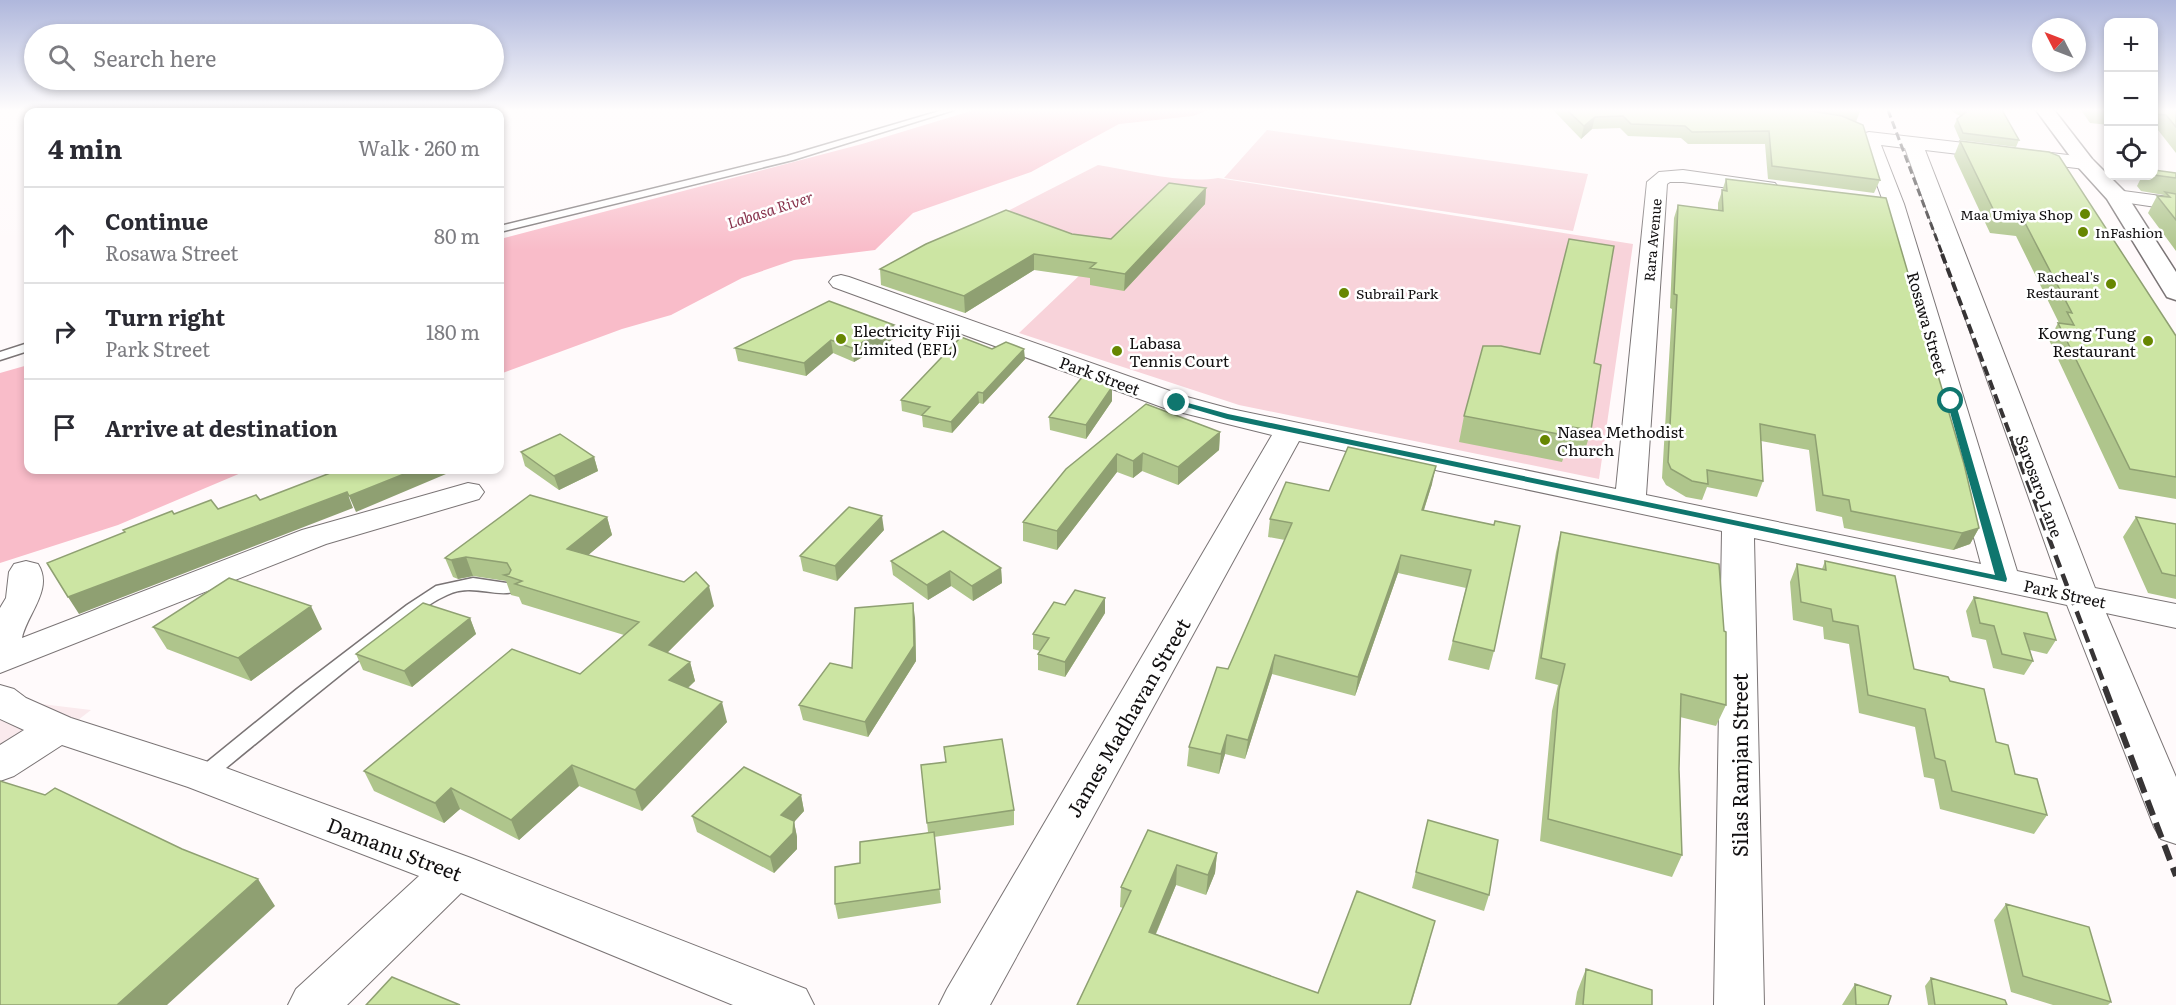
<!DOCTYPE html>
<meta charset="utf-8">
<style>
body{margin:0;font-family:Literata,serif;background:#f7f7f7;color:#2b2b33}
.controls{position:absolute;right:18px;top:18px;display:grid;overflow:hidden;border-radius:12px;box-shadow:0 3px 9px #0003}
.controls button{width:54px;height:54px;display:grid;place-items:center;padding:0;border:0;border-bottom:2px solid #e1e1e2;background:#fff;color:#2b2b33;font:30px sans-serif}
.compass{position:absolute;left:2032px;top:18px;width:54px;height:54px;border-radius:50%;background:#fff;box-shadow:0 3px 9px #0003;rotate:312deg}
.stop{position:absolute;width:18px;height:18px;margin:-14px;border:4px solid #0f766e;border-radius:50%;background:#fff}
.stop.end{background:#0f766e;border-color:#fff;box-shadow:0 2px 6px #0008}
.list{margin:0;padding:0;list-style:none}
h2{display:flex;justify-content:space-between;align-items:center;height:78px;margin:0;padding:0 24px;font-size:26px}
h2 small{font-size:20px;font-weight:400;color:#7c7c81}
.list li{display:grid;grid-template-columns:39px 1fr auto;gap:18px;align-items:center;box-sizing:border-box;height:96px;padding:0 24px;border-top:2px solid #e1e1e2}
.list b{display:block;font-size:22px;white-space:nowrap}
.list p{margin:0;font-size:20px;white-space:nowrap;color:#7c7c81}
.list em{font-size:20px;font-style:normal;color:#7c7c81}
.icon{flex:none;width:33px;height:33px;fill:none;stroke:currentColor;stroke-width:2;stroke-linecap:round;stroke-linejoin:round}
.map{position:relative;flex:none;width:2176px;height:1005px;overflow:hidden}
.search{position:absolute;background:#fff;box-shadow:0 3px 9px #0003;left:24px;top:24px;width:480px;height:66px;display:flex;align-items:center;gap:15px;box-sizing:border-box;padding:0 21px;border-radius:33px;color:#7c7c81;font-size:22px}
.panel{position:absolute;background:#fff;box-shadow:0 3px 9px #0003;left:24px;top:108px;width:480px;height:366px;border-radius:12px}
.map>svg:first-child{display:block}
.built{fill:#faeaed}
.green{fill:#f8d3da}
.water{fill:#f9bcc9}
.lines{fill:none;stroke-linecap:round;stroke-linejoin:round}
.service-casing{stroke:#7a7475;stroke-width:3}
.minor-casing{stroke:#7a7475;stroke-width:2}
.secondary-casing{stroke:#7a7475;stroke-width:3}
.service{fill:#fff;fill-rule:evenodd}
.minor{fill:#fff;fill-rule:evenodd}
.secondary{fill:#fff;fill-rule:evenodd}
.rail-far3{stroke:#373435;stroke-width:3;stroke-dasharray:8 4;stroke-linecap:butt}
.rail-far2{stroke:#373435;stroke-width:4;stroke-dasharray:10 5;stroke-linecap:butt}
.rail-far1{stroke:#373435;stroke-width:4.5;stroke-dasharray:13 7;stroke-linecap:butt}
.rail{stroke:#373435;stroke-width:6;stroke-dasharray:16 8;stroke-linecap:butt}
.wall{fill:#afc58c}
.shaded-wall{fill:#8fa072}
.building{fill:#cce5a3;stroke:#8fa072;stroke-width:1.5}
.route{fill:#0f766e}
.poi-dot{fill:#678701;stroke:#fff;stroke-width:2}
.labels{text-anchor:middle;dominant-baseline:central;stroke-width:5;stroke-linejoin:round;paint-order:stroke}
.far-poi-label{font-size:14px;fill:#121011;stroke:#fff;text-anchor:end}
.far-street-label{font-size:14px;fill:#121011;stroke:#fff}
.far-water-label{font-size:15px;font-style:italic;fill:#87314b;stroke:#fff}
.street-label{font-size:16px;fill:#121011;stroke:#fff}
.poi-label{font-size:16px;fill:#121011;stroke:#fff;text-anchor:start}
.near-street-label{font-size:20px;fill:#121011;stroke:#fff}
</style>
<div class="map">
<svg width="2176" height="1005" viewBox="0 0 2176 1005">
<rect width="100%" height="100%" fill="#fffafb"/>
<path class="built" d="M0,699L91,710L0,780Z"/>
<path class="green" d="M1267,130L1588,174L1573,231L1224,178Z
M1098,165C1134,171 1182,184 1218,178L1633,244L1599,479L1239,405L1019,333L1103,253L1000,215Z"/>
<path class="water" d="M974,110H1209L1193,116L1119,124L1031,172L913,213L875,250L794,260L742,278L671,315L622,329L500,374V239L862,144Z
M28,365V470H248L118,525L0,563V373Z"/>
<g class="lines">
<defs>
<path id="service" d="M943,110H954L793,160L500,232V226L787,156Z
M28,343V351L0,360V352Z
M473,578L514,584L516,588L514,592C492,597 472,583 447,595C420,607 396,631 373,649C318,692 264,737 210,781L203,784L196,781L193,776L196,771L297,689L407,605L436,586Z"/>
<path id="minor" d="M1869,132L2085,157L2092,159L2095,163L2092,167L2085,169L1925,150L2095,588L2176,604V628L2106,613L2176,777V844L2161,839L2154,827L2067,605L1754,538L1764,1005H1714L1722,531L1299,441L990,1005H939L947,989L1272,435L1167,409L833,287L829,282L833,277L841,275L849,277L1187,397L1231,409L1616,489L1647,182L1659,172L1683,170L1775,183L1778,187L1775,191L1768,193L1683,182H1670L1667,184L1646,495L1981,564L1884,204L1860,138L1862,134ZM1881,145L1905,148L2058,580L2017,571L1904,204Z
M2116,190L2176,198V210L2109,200L2106,196L2109,192Z
M468,483L479,485L484,492L479,499L326,544L0,673V608L6,598L9,572L14,564L26,561L38,564C54,589 27,614 22,638L302,530Z
M0,685L14,689L26,698L71,718L218,765L471,858L806,989L814,1005H733L461,893L347,1005H288L296,989L419,876L188,787L62,745L14,776L0,781V745L24,730L0,719Z"/>
<path id="secondary" d="M2036,110H2054L2092,159L2124,191L2176,272V300L2167,297L2107,199L2078,167Z"/>
</defs>
<use href="#service" class="service-casing"/>
<use href="#minor" class="minor-casing"/>
<use href="#secondary" class="secondary-casing"/>
<use href="#service" class="service"/>
<use href="#minor" class="minor"/>
<use href="#secondary" class="secondary"/>
<path class="rail-far3" d="M1888,110L1943,256"/>
<path class="rail-far2" d="M1942,254L2014,445"/>
<path class="rail-far1" d="M2013,443L2106,689"/>
<path class="rail" d="M2105,688L2176,876"/>
</g>
<path class="wall" d="M1553,110H1859L1860,111L1856,122L1880,180L1874,193L1768,179L1765,144H1688L1681,138L1628,136L1620,128L1592,129L1581,139Z
M1950,110H2002L2019,140L2016,147L1960,140L1954,126L1957,119L1960,116Z
M2081,110H2109V125L2090,123Z
M2154,110H2176V153L2158,130H2154Z
M1960,141L2176,336V499L2119,489L2049,340L2058,323H2059L2016,236L1990,233L1954,156Z
M2154,170L2176,173V251L2148,213L2157,196L2163,197L2164,195L2141,191L2137,186L2142,176H2154Z
M1726,179L1979,528L1970,544L1953,550L1844,528L1842,517L1816,511L1809,450L1761,441L1763,481L1757,497L1707,487L1702,500L1686,497L1666,485L1662,478L1672,309L1670,308L1674,218L1678,205L1718,211V203Z
M1206,188L1205,204L1124,291L1090,285V278L1034,270L965,313L881,285L880,269L1072,234L1111,239Z
M894,325L895,338L854,362L833,353L806,376L738,361L735,348Z
M992,349L1025,359L983,404L979,403L952,433L923,427L922,416L902,411L901,400Z
M1594,363L1591,430L1583,457L1565,453L1562,462L1459,442L1464,416Z
M1112,401L1086,439L1050,430L1049,417Z
M1146,404L1220,432L1219,450L1178,485L1142,471L1133,478L1117,472L1057,550L1023,541V522Z
M521,452L594,457L598,471L559,490L525,466Z
M1432,484L1424,510L1494,525V651L1489,670L1448,660L1466,588L1398,573L1355,696L1272,674L1245,759L1225,754L1219,774L1187,766L1189,747L1228,669L1285,540L1268,537L1270,519L1329,491Z
M607,517L612,535L588,555L714,606L667,653L690,662L695,681L688,688L727,722L642,811L579,786L519,840L460,809L444,823L374,791L364,771L580,674L624,635L522,604L519,597L511,595L506,581L473,576L458,579L453,577L445,558Z
M2136,517L2176,524V599L2148,593L2123,537Z
M884,530L837,581L803,571L800,556Z
M1561,532L1726,705L1716,726L1680,717L1679,769L1682,855L1672,877L1540,841L1552,711L1558,685L1535,679L1556,552Z
M891,561L1001,568L1002,583L973,601L951,586L928,600L893,575Z
M1825,561L1914,669L1950,681L1996,742L2015,774L2047,815L2034,834L1940,809L1934,779L1924,777L1915,727L1859,713L1849,644L1824,639L1823,627L1793,620L1790,582L1797,564L1822,569Z
M1974,597L2056,640L2047,654L2030,650L2033,661L2024,675L1993,668L1986,640L1972,637L1966,611Z
M1105,613L1065,677L1038,670V654L1040,651L1033,649V634Z
M470,618L476,634L412,687L363,670L356,654Z
M915,618L916,661L868,737L803,720L799,705L852,668Z
M153,627L322,629L251,681L167,649Z
M921,765L1014,810V825L934,837L941,903L838,919L835,904L860,863L928,832Z
M801,795L804,811L794,822L797,837V849L774,873L697,832L692,816Z
M1428,820L1489,895L1484,911L1412,888Z
M1148,830L1217,853L1215,873L1206,895L1176,885L1156,934L1318,993L1430,941L1411,1005H1077L1123,908L1120,907L1121,887Z
M2006,904L2111,1002L2108,1005H2053L2011,992L1994,920Z
M1586,969L1652,1005H1575L1577,992Z
M1931,978L2007,1005H1928L1925,986Z
M1855,984L1888,1005H1842Z"/>
<path class="shaded-wall" d="M1595,117L1592,129L1581,139L1584,126Z
M1206,188L1205,204L1124,291L1125,274Z
M1034,254V270L965,313L964,296Z
M894,325L895,338L854,362L852,348Z
M831,340L833,353L806,376L804,363Z
M1024,349L1025,359L983,404V393Z
M1112,387V401L1086,439V425Z
M978,392L979,403L952,433L951,422Z
M1220,432L1219,450L1178,485V467Z
M1143,453L1142,471L1133,478V461Z
M1117,454V472L1057,550V531Z
M594,457L598,471L559,490L554,476Z
M1436,466L1432,484L1418,528L1422,510Z
M414,470H445L446,474L356,512L349,496Z
M347,492L353,508L79,614L68,597Z
M882,516L884,530L837,581L835,566Z
M607,517L612,535L573,568L567,549Z
M1979,528L1970,544L1953,550L1962,533Z
M1401,555L1398,573L1355,696L1358,677Z
M466,557L473,576L458,579L451,560Z
M1001,568L1002,583L973,601L972,586Z
M950,571L951,586L928,600L927,585Z
M709,586L714,606L655,665L649,645Z
M1105,598V613L1065,677V662Z
M913,603L915,618L916,661L868,737L865,722Z
M311,606L322,629L251,681L238,658Z
M470,618L476,634L412,687L404,671Z
M1275,655L1272,674L1245,759L1248,740Z
M690,662L695,681L674,700L669,680Z
M722,702L727,722L642,811L635,790Z
M1227,735L1225,754L1219,774L1221,754Z
M572,765L579,786L519,840L511,820Z
M451,788L460,809L444,823L435,803Z
M801,795L804,811L794,822L797,837V849L774,873L770,857L781,815Z
M1217,853L1215,873L1206,895L1208,875Z
M1177,865L1176,885L1148,952L1149,932Z
M258,879L275,906L167,1005H117Z"/>
<path class="building" d="M1567,110H1805L1842,116L1863,125L1880,180L1772,166L1769,131L1692,132L1685,126L1631,124L1623,116L1595,117L1584,126Z
M1963,110H2002L2019,140L1963,133L1957,119L1966,112Z
M2154,110H2176V127L2166,115L2154,114Z
M1960,141L2049,152L2059,156L2176,336V477L2130,469L2058,323L2074,325L2067,312L2072,313L2024,221L1997,217Z
M2154,170L2176,173V178L2154,175Z
M1726,179L1886,198L1964,464L1979,528L1962,533L1851,511L1849,500L1823,495L1815,435L1760,424L1763,481L1707,470L1708,484L1692,481L1671,469L1668,462L1677,295L1674,294L1678,205L1723,211L1722,190L1727,191Z
M1169,183L1206,188L1125,274L1090,268L1096,263L1034,254L964,296L880,269L926,244L1006,210L1072,234L1111,239Z
M2165,192L2176,194V220L2157,196L2170,197Z
M1569,239L1614,246L1594,363L1601,365L1591,430L1572,427L1569,436L1464,416L1483,346H1501L1540,354Z
M829,301L894,325L852,348L831,340L804,363L735,348Z
M961,337L992,349L1006,342L1024,349L983,393L978,392L951,422L922,415L930,407L901,400Z
M1084,375L1112,387L1086,425L1049,417Z
M1146,404L1220,432L1178,467L1143,453L1133,461L1117,454L1057,531L1023,522L1066,469Z
M560,434L594,457L554,476L521,452Z
M1348,447L1436,466L1422,510L1494,525L1495,521L1520,526L1494,651L1453,641L1471,570L1401,555L1358,677L1275,655L1248,740L1227,735L1221,754L1189,747L1217,667L1228,669L1292,523L1270,519L1286,482L1329,491Z
M338,470H414L349,496L347,492L68,597L47,563L125,532L123,530L172,511L174,514L211,500L218,509L256,495L260,500Z
M530,495L607,517L567,549L684,582L696,572L709,586L649,645L690,662L669,680L722,702L635,790L572,765L511,820L451,788L435,803L364,771L512,649L580,674L639,622L515,584L522,581L504,575L509,574L511,570L507,563L466,557L451,560L445,558Z
M849,507L882,516L835,566L800,556Z
M2136,517L2176,524V576L2162,573Z
M943,531L1001,568L972,586L950,571L927,585L891,561Z
M1561,532L1719,564L1724,631L1726,632V705L1681,694L1679,769L1682,855L1548,819L1559,690L1565,664L1541,658Z
M1825,561L1895,576L1914,669L1948,677L1950,681L1984,689L1996,742L2008,745L2015,774L2037,779L2047,815L1952,791L1945,761L1935,758L1925,709L1868,695L1858,626L1833,621L1831,609L1801,602L1797,564L1826,570Z
M229,578L311,606L238,658L153,627Z
M1075,590L1105,598L1065,662L1038,654L1049,638L1033,634L1054,602L1065,605Z
M1974,597L2047,613L2056,640L2024,633L2033,661L2002,654L1994,626L1980,623Z
M423,603L470,618L404,671L356,654Z
M913,603L914,646L865,722L799,705L830,663L852,668L855,608Z
M1002,739L1014,810L927,823L921,765L946,762L944,747Z
M744,767L801,795L781,815L794,821L793,833L770,857L692,816Z
M0,781L45,795L55,788L182,849L258,879L117,1005H0Z
M1428,820L1498,840L1489,895L1416,872Z
M1148,830L1217,853L1208,875L1177,865L1149,932L1318,993L1357,891L1435,921L1410,1005H1077L1131,891L1121,887Z
M934,832L940,889L835,904V867L860,863V842Z
M2006,904L2089,927L2111,1002L2023,976Z
M1586,969L1652,990V1005H1583Z
M392,977L460,1005H366Z
M1931,978L2005,1000L2007,1005H1935Z
M1855,984L1891,996L1888,1005H1856Z"/>
<linearGradient id="sky" x2="0" y2="1"><stop stop-color="#afb7dc"/><stop offset="0.44" stop-color="#fffdfd"/><stop offset="1" stop-color="#fffdfd" stop-opacity="0"/></linearGradient>
<rect width="2176" height="250" fill="url(#sky)"/>
<path class="route" d="M1951,398L1955,401L2007,579L2006,582L1227,419L1173,403L1177,400L1228,414L1995,575L1947,401Z"/>
<g class="poi-dot">
<circle cx="2085" cy="214" r="6"/>
<circle cx="2083" cy="232" r="6"/>
<circle cx="2111" cy="284" r="6"/>
<circle cx="1344" cy="293" r="6"/>
<circle cx="841" cy="339" r="6"/>
<circle cx="2148" cy="341" r="6"/>
<circle cx="1117" cy="351" r="6"/>
<circle cx="1545" cy="440" r="6"/>
</g>
<g class="labels">
<g class="far-poi-label">
<text x="2073" y="214">Maa Umiya Shop</text>
<text x="2095" y="232" text-anchor="start">InFashion</text>
<text x="2099" y="276">Racheal's<tspan x="2099" dy="16">Restaurant</tspan></text>
<text x="1356" y="293" text-anchor="start">Subrail Park</text>
</g>
<g class="far-street-label">
<text transform="translate(1652 240) rotate(-85)">Rara Avenue</text>
</g>
<g class="far-water-label">
<text transform="translate(770 209) rotate(-18)">Labasa River</text>
</g>
<g class="street-label">
<text transform="translate(1928 323) rotate(74)">Rosawa Street</text>
<text transform="translate(1100 375) rotate(20)">Park Street</text>
<text transform="translate(2040 486) rotate(70)">Sarosaro Lane</text>
<text transform="translate(2065 593) rotate(12)">Park Street</text>
</g>
<g class="poi-label">
<text x="853" y="330">Electricity Fiji<tspan x="853" dy="18">Limited (EFL)</tspan></text>
<text x="2136" y="332" text-anchor="end">Kowng Tung<tspan x="2136" dy="18">Restaurant</tspan></text>
<text x="1129" y="342">Labasa<tspan x="1129" dy="18">Tennis Court</tspan></text>
<text x="1557" y="431">Nasea Methodist<tspan x="1557" dy="18">Church</tspan></text>
</g>
<g class="near-street-label">
<text transform="translate(1127 717) rotate(-60)">James Madhavan Street</text>
<text transform="translate(1739 765) rotate(-90)">Silas Ramjan Street</text>
<text transform="translate(395 848) rotate(21)">Damanu Street</text>
</g>
</g>
</svg>
<div class="controls">
<button>+</button>
<button>−</button>
<button><svg class="icon" aria-label="locate" viewBox="0 0 24 24"><circle cx="12" cy="12" r="6"/><path d="M12 2v4M12 18v4M2 12h4M18 12h4"/></svg></button>
</div>
<svg class="compass" viewBox="-18 -18 36 36"><path d="M0-13l5 13h-10z" fill="#e53935"/><path d="M0 13l5-13h-10z" fill="#7c7c81"/></svg>
<div class="stop" style="left:1951px;top:401px"></div>
<div class="stop end" style="left:1177px;top:403px"></div>
<div class="search"><svg class="icon" aria-label="search" viewBox="0 0 24 24"><circle cx="10" cy="10" r="6"/><path d="M15 15l6 6"/></svg>Search here</div>
<section class="panel">
<h2>4 min<small>Walk · 260 m</small></h2>
<ul class="list">
<li><svg class="icon" aria-label="ahead" viewBox="0 0 24 24"><path d="M12 20V5M6 11l6-6 6 6"/></svg><div><b>Continue</b><p>Rosawa Street</p></div><em>80 m</em></li>
<li><svg class="icon" aria-label="right" viewBox="0 0 24 24"><path d="M7 20v-9h11M14 6l5 5-5 5"/></svg><div><b>Turn right</b><p>Park Street</p></div><em>180 m</em></li>
<li><svg class="icon" aria-label="arrive" viewBox="0 0 24 24"><path d="M6 21V4h12l-3 4 3 4H6"/></svg><div><b>Arrive at destination</b></div></li>
</ul>
</section>
</div>
